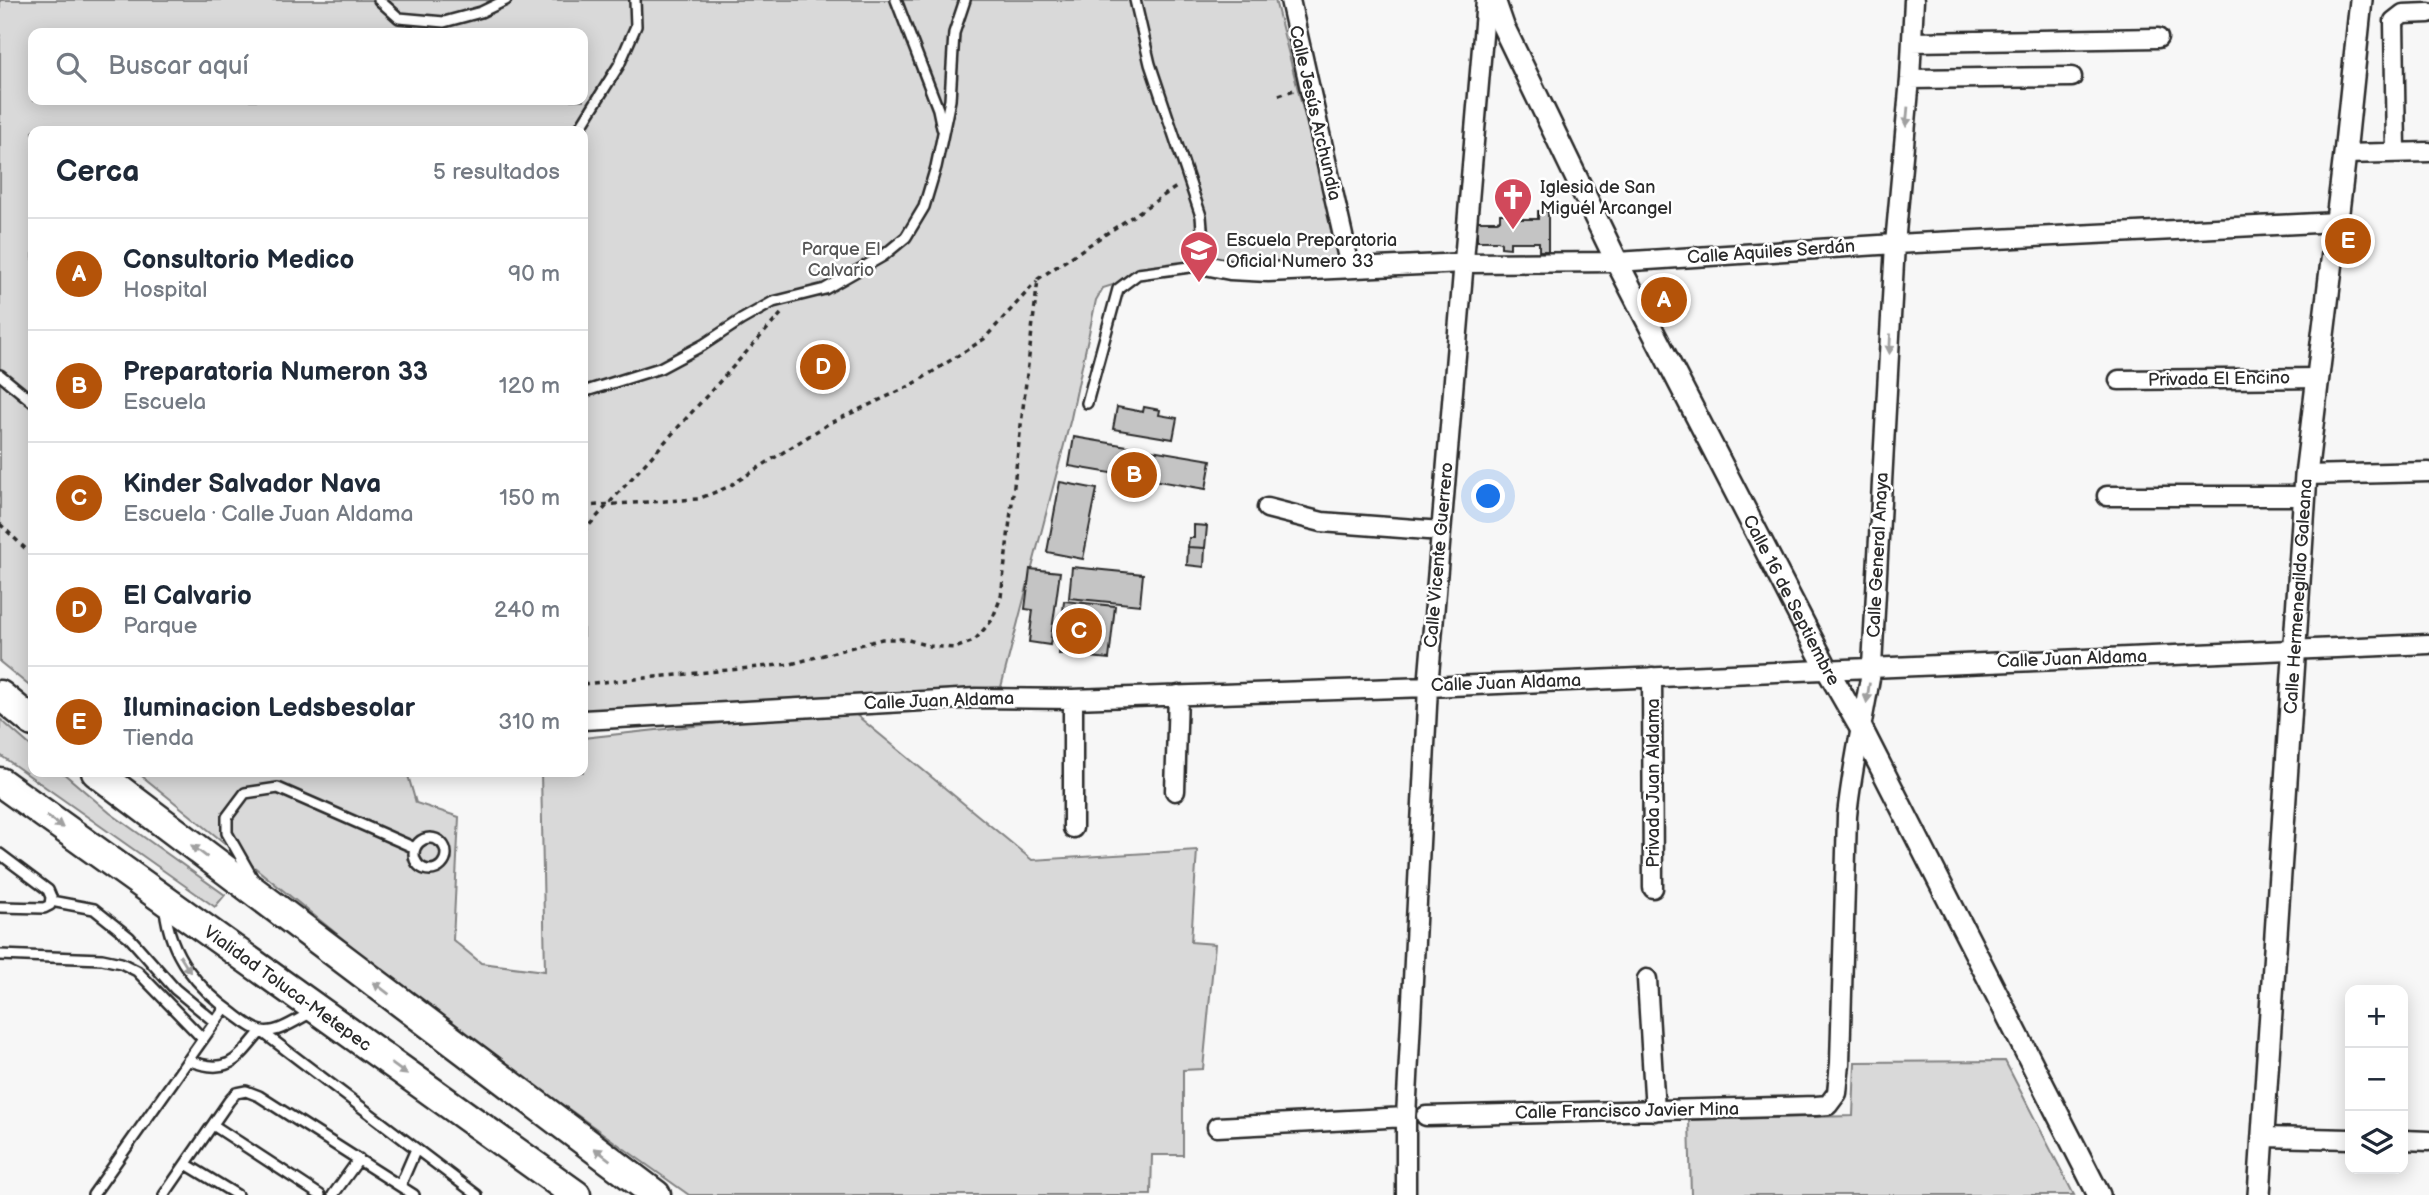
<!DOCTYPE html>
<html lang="es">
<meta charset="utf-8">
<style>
body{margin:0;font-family:"Balsamiq Sans",sans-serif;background:#f2f2f3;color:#1f2937}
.controls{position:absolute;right:21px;bottom:21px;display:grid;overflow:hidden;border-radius:14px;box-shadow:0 4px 18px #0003}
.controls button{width:63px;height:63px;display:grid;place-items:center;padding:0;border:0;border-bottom:2px solid #e0e1e3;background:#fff;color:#1f2937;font:35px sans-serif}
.you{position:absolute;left:1489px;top:497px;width:24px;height:24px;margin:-18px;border:5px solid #fff;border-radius:50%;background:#1a73e8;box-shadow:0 0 0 10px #1a73e833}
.badge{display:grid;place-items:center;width:46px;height:46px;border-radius:50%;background:#b45309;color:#fff;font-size:23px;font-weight:700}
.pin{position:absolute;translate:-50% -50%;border:4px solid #fff;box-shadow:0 2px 7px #0006}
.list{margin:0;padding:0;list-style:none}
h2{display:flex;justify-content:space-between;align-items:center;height:91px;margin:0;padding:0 28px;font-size:30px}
h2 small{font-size:23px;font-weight:400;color:#747a83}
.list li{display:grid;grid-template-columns:46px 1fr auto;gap:21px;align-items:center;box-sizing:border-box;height:112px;padding:0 28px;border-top:2px solid #e0e1e3}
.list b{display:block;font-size:26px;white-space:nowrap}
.list p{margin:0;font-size:23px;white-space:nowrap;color:#747a83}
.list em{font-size:23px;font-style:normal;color:#747a83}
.icon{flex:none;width:38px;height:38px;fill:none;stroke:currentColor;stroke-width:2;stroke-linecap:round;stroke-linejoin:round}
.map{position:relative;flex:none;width:2429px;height:1195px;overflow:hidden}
.search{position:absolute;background:#fff;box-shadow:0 4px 18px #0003;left:28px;top:28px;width:560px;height:77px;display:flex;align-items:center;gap:18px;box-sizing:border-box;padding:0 24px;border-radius:14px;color:#747a83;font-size:26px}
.panel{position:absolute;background:#fff;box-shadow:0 4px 18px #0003;left:28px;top:126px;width:560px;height:651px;border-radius:14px}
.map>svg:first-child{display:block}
.green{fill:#d9d9d9;stroke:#828282;stroke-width:2;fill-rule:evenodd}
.building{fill:#c4c4c4;stroke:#2b2b2b;stroke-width:2}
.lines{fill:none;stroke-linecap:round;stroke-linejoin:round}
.service-casing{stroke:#2b2b2b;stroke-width:14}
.minor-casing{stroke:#2b2b2b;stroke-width:23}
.tertiary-casing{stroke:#2b2b2b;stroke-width:26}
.trunk-casing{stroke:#2b2b2b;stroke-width:33}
.path{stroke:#2b2b2b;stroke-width:3.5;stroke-dasharray:5 5;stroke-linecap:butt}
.service{stroke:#fff;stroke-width:9}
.minor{stroke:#fff;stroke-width:18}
.tertiary{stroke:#fff;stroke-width:21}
.trunk{stroke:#fff;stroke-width:28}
.oneway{fill:#a0a0a0}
.labels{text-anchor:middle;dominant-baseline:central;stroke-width:5;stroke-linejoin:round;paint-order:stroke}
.street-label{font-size:18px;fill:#2b2b2b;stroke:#fff}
.poi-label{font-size:18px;fill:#2b2b2b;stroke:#fff;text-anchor:start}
.park-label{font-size:18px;fill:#565656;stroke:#fff}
</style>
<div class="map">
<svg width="2429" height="1195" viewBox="0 0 2429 1195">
<rect width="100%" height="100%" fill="#f7f7f7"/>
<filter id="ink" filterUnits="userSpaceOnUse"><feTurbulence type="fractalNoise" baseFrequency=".0143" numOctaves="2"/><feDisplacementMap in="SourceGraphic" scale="14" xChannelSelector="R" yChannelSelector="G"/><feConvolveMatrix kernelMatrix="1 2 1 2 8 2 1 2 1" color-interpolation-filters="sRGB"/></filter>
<g filter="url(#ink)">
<path class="green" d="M0,0H1275L1342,262L1169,267L1103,288L1096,300L1071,418L1001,687L818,700L583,726V131H33V689L0,662ZM33,33H583V100H33Z
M849,709L1032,860L1197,850L1191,942L1215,944L1203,1069L1183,1070V1155H1152L1151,1195H689L433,1012L137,772H407L416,803L459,817L453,940L481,963L545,971L541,772H583V738Z
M0,719L33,748V772H62L110,813L225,895L215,907L0,755Z
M2005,1061L2074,1195H1691L1689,1120L1853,1116L1855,1062Z"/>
<path class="building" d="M1538,211H1548V251H1539V242H1510V248L1501,247V243L1498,241H1477V221H1497L1500,220V214H1513V219H1538Z
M1117,407L1143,412L1144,407L1160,410L1159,415L1177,418L1173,439L1113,429Z
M1074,437L1211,460L1206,489L1069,466Z
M1060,482L1097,489L1083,559L1047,552Z
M1194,525L1207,526L1205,548L1188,547L1189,538H1194Z
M1188,547L1205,548L1204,567L1187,565Z
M1072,567L1143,574L1140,605L1069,598Z
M1030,569L1060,572L1050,645L1029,642L1033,610L1025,609Z
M1064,601L1115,606L1109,659L1059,654Z"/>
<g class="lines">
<defs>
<path id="service" d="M379,0L399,18L444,22L481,12L506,0
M896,0L938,109L942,128
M578,131L619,65L636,26L635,0
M0,375L33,402
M583,392L660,368L703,345L741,320L773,302L825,289L883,256L906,237L924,207L936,167L950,100L954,33L965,0
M1087,403L1118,289L1138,274L1205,265L1201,216L1150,64L1135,0
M414 854a16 16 0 1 1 32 0a16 16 0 1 1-32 0Z
M0,854L48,890L51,897L50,905L44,908L0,907
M252,877L227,833V817L245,793L278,788L415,848
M51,901L94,909L129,937L175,989L215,1022
M165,909C170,956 197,987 234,1014C242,1020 252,1029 262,1031C278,1034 298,1019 312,1012
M0,955L102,959L121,963L137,971L203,1039
M188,1060C228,1076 237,1060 261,1031L477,1195
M213,1125L320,1195
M186,1164L237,1195
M400,1186L416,1149
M93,1195L225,1008
M164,1195L229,1101L236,1093L246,1091L259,1096L414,1195
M333,1195L359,1159"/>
<path id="minor" d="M1290,0L1350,267
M1912,42L2158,38
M1910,79L2072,77
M2396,151L2394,21L2403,14L2429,13
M2345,154L2429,152
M1205,265L1230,270L1268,272L1464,263L1617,262L1895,244L2337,222
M2119,380L2318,378
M2306,475L2429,472
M2107,496H2304
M1267,508L1322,522L1441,531
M1652,677L1653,888
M583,720L976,698L1073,699L1428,687L2429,644
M1175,791L1178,695
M1073,828V699
M1647,979L1655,1111
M1426,1116L1816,1106L1828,1105L1837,1093L1840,1063L1847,816C1852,766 1864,717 1872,666L1895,244L1910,79L1914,0
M1217,1127L1406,1117
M2263,1137L2350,1139
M2403,1140L2429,1141
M1406,1195V1117L1428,687L1486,0"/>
<g id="tertiary">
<path id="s1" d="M1494,0L1503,26L1617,262L1827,669L1862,730L2099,1195"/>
<path id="s2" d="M2259,1195L2306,475L2345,154L2361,0"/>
</g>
<g id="trunk">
<path d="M0,695L33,722"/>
<path d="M96,772L656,1195"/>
<path id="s3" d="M0,782L576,1195"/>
</g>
</defs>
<use href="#service" class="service-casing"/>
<use href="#minor" class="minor-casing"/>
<use href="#tertiary" class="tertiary-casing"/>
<use href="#trunk" class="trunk-casing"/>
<path class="path" d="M1279,95L1294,90
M583,506L698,499L728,487L828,424L912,385L984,339L1037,281
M0,524L33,556
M583,532L781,314
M583,684L791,664L882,639H905L929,646L955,648L974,641L992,620L1001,597L1038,279L1178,186"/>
<use href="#service" class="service"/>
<use href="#minor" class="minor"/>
<use href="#tertiary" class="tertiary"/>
<use href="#trunk" class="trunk"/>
</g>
<defs><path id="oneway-solid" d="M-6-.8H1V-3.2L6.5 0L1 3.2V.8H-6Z" transform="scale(1.75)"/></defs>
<g class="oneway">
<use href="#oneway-solid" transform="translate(1907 117) rotate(95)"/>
<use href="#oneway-solid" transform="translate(1890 344) rotate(93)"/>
<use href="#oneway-solid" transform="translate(1868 693) rotate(98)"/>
<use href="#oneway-solid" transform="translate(55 822) rotate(36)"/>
<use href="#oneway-solid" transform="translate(199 851) rotate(-143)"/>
<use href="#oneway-solid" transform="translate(185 964) rotate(58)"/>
<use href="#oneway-solid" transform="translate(381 988) rotate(-143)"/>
<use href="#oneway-solid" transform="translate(399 1069) rotate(36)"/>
<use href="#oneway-solid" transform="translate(602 1154) rotate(-143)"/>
</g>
</g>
<defs>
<symbol id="church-pin" viewBox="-11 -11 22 30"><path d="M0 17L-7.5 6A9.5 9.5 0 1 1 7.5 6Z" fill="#d1495b" stroke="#fff"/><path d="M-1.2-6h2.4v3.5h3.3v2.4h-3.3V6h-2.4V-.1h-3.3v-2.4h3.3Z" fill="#fff"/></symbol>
<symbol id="school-pin" viewBox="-11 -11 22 30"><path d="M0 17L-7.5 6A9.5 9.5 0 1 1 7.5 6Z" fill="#d1495b" stroke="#fff"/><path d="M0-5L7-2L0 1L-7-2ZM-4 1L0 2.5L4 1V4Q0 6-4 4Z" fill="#fff"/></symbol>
</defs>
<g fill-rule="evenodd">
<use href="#church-pin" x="1491" y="175" width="44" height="60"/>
<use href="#school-pin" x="1177" y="228" width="44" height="60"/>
</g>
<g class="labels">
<g class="street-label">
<text transform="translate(1315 113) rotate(77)">Calle Jesús Archundia</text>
<text transform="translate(1771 252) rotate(-4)">Calle Aquiles Serdán</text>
<text transform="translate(2219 379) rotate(-1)">Privada El Encino</text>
<text transform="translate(1439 555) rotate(-85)">Calle Vicente Guerrero</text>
<text transform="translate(1878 555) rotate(-87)">Calle General Anaya</text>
<text stroke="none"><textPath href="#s2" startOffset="600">Calle Hermenegildo Galeana</textPath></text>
<text stroke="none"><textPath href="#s1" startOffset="670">Calle 16 de Septiembre</textPath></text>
<text transform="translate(2072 659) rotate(-2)">Calle Juan Aldama</text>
<text transform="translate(1506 683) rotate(-2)">Calle Juan Aldama</text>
<text transform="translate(939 701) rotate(-2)">Calle Juan Aldama</text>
<text transform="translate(1653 783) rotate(-90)">Privada Juan Aldama</text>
<text stroke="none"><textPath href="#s3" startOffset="354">Vialidad Toluca-Metepec</textPath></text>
<text transform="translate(1627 1111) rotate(-1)">Calle Francisco Javier Mina</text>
</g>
<g class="poi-label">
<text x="1540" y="187">Iglesia de San<tspan x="1540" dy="21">Miguél Arcangel</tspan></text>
<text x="1226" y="240">Escuela Preparatoria<tspan x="1226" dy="21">Oficial Numero 33</tspan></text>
</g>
<g class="park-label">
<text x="841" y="249">Parque El<tspan x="841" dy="21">Calvario</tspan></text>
</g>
</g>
</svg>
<div class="controls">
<button>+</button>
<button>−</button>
<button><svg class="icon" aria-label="layers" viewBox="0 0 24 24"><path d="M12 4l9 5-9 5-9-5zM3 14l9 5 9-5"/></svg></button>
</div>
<div class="you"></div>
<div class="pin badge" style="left:1664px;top:300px">A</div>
<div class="pin badge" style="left:1134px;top:475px">B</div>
<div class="pin badge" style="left:1079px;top:631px">C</div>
<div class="pin badge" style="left:823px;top:367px">D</div>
<div class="pin badge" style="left:2348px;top:241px">E</div>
<div class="search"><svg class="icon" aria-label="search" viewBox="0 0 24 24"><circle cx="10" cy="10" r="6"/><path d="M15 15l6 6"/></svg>Buscar aquí</div>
<section class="panel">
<h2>Cerca<small>5 resultados</small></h2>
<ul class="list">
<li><span class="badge">A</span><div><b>Consultorio Medico</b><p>Hospital</p></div><em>90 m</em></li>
<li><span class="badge">B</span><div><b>Preparatoria Numeron 33</b><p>Escuela</p></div><em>120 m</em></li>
<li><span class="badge">C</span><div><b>Kinder Salvador Nava</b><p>Escuela · Calle Juan Aldama</p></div><em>150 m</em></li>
<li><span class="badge">D</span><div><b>El Calvario</b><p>Parque</p></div><em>240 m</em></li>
<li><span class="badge">E</span><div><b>Iluminacion Ledsbesolar</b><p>Tienda</p></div><em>310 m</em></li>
</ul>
</section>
</div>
